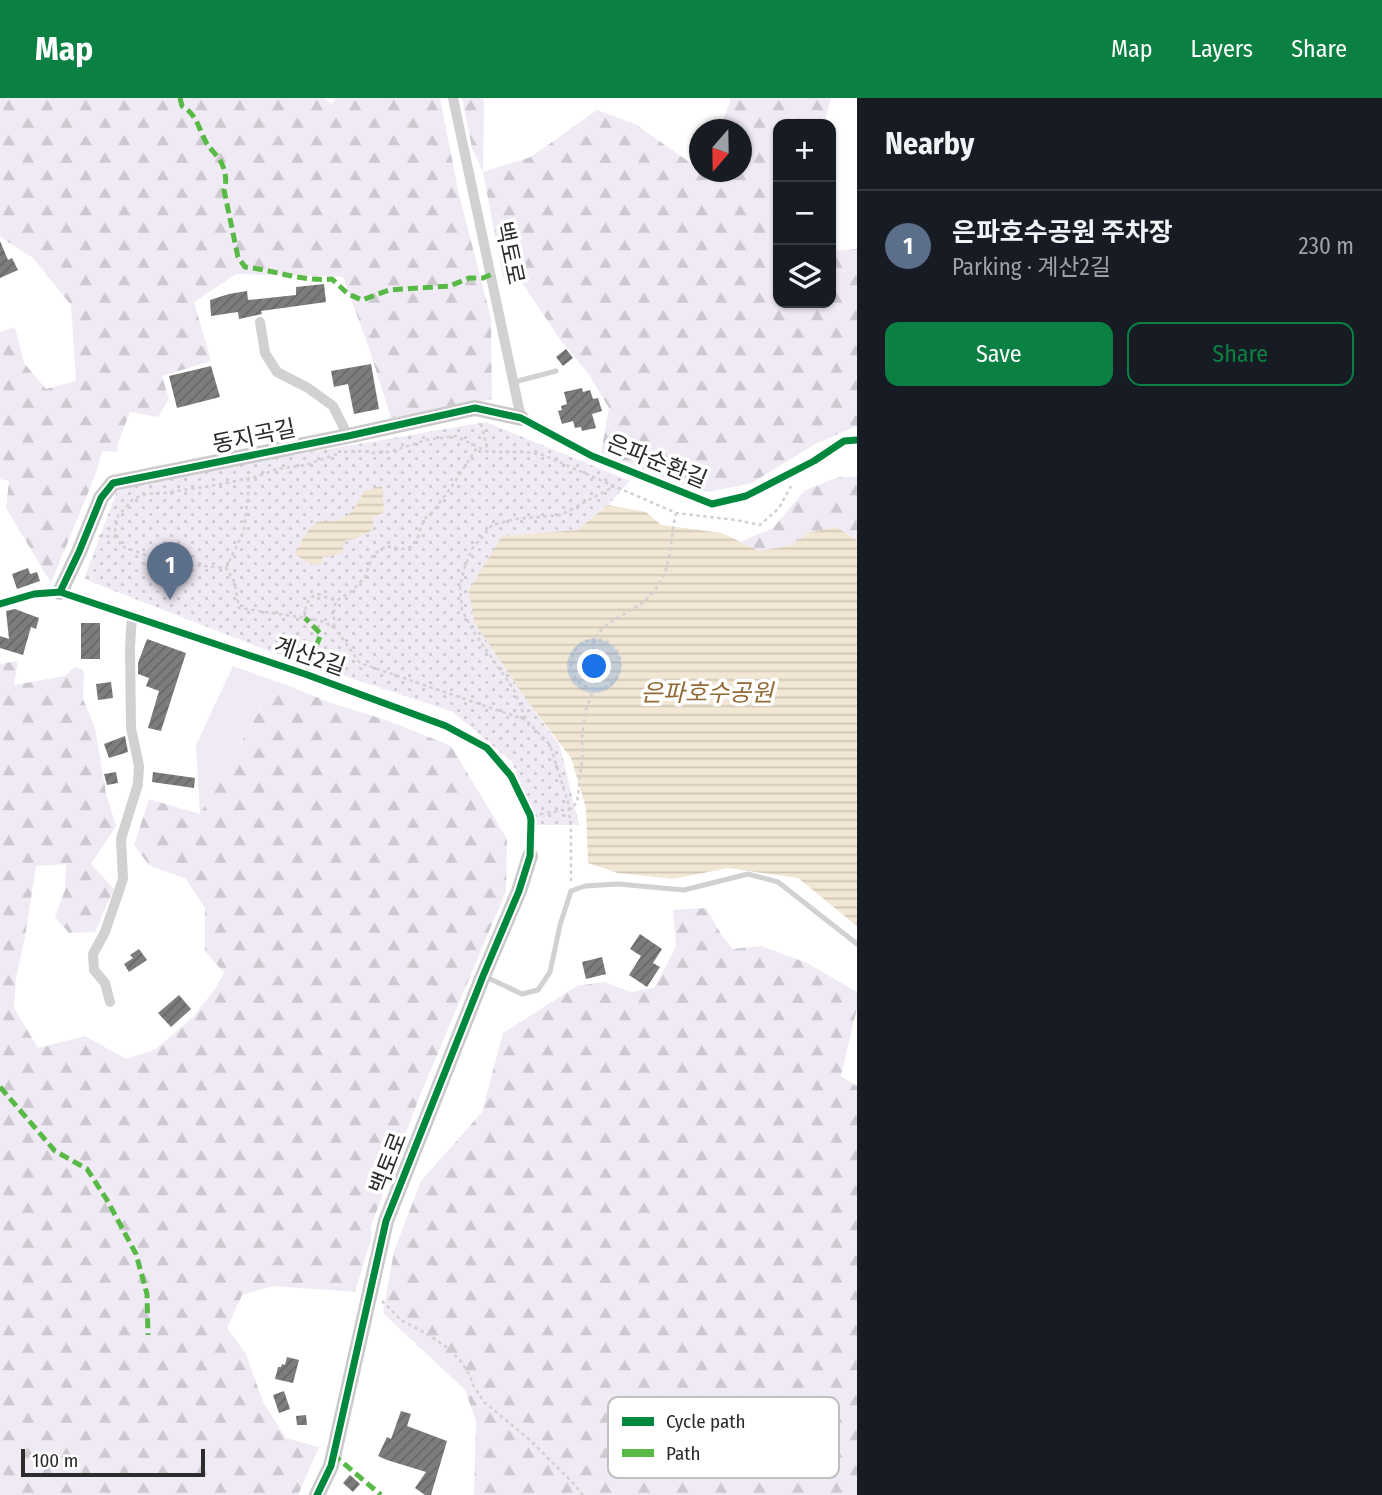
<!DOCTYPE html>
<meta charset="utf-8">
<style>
body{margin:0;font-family:"Fira Sans Condensed","Noto Sans KR",sans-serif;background:#242831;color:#f1f3f6}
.controls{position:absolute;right:21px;top:21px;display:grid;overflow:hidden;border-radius:14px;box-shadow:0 2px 5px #0004}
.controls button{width:63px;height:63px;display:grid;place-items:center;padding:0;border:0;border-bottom:2px solid #363941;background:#171b24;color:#f1f3f6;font:35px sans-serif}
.compass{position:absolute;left:689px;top:21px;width:63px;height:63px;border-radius:50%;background:#171b24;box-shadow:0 2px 5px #0004;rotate:200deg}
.scale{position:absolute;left:21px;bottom:18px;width:184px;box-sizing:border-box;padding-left:7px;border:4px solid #2c2c2c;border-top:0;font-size:19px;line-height:24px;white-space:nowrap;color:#2c2c2c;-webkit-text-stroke:5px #fff;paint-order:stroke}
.you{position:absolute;left:595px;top:569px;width:24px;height:24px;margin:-18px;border:5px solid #fff;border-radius:50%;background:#1a73e8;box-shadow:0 0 0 10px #1a73e833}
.badge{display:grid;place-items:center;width:46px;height:46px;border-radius:50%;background:#0b8043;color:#fff;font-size:23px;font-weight:700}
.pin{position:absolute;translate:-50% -58px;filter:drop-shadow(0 2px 4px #0008)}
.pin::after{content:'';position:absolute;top:37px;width:24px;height:21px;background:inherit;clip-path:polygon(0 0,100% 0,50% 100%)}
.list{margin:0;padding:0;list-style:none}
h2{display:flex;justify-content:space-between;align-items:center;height:91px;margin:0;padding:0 28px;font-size:30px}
h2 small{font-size:23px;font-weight:400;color:#9ea1a6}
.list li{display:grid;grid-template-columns:46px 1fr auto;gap:21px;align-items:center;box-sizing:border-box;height:112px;padding:0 28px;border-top:2px solid #363941}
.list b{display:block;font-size:26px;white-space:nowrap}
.list p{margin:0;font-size:23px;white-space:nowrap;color:#9ea1a6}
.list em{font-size:23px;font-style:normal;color:#9ea1a6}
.actions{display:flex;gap:14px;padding:21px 28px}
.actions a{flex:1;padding:16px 0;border:2px solid #0b8043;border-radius:14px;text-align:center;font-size:24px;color:#0b8043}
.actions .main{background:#0b8043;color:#fff}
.icon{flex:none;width:38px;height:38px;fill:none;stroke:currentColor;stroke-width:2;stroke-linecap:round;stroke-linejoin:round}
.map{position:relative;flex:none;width:857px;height:1397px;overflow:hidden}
header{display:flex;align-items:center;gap:42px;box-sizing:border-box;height:98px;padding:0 35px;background:#0b8043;color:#fff}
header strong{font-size:33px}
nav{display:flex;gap:38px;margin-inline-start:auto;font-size:24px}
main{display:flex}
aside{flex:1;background:#171b24}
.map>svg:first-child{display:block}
.green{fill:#f0eaf4}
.forest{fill:url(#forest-firs)}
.park{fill:url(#park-dots)}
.water{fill:url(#water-rules)}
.building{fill:url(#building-hatch)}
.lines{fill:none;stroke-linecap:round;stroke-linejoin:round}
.path{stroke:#d1d1d1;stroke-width:2.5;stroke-dasharray:3.5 3.5;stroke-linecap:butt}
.lane{stroke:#d1d1d1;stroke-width:5}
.street{stroke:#d1d1d1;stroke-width:10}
.secondary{stroke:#cacaca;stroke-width:16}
.quiet{stroke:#58b947;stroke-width:5;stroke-dasharray:10 5;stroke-linecap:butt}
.cycleway-casing{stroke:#fff;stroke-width:11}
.cycleway{stroke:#00873e;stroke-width:7}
.labels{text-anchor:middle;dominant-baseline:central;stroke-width:7;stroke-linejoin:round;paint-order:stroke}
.street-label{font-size:23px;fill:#2c2c2c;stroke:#fff}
.water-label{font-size:24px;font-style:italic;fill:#926b35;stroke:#fff}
.key{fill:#fff;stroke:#c0c0c0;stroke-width:2}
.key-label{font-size:19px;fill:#2c2c2c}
</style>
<header>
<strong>Map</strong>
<nav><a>Map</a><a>Layers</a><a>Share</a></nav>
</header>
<main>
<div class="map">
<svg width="857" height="1397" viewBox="0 0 857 1397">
<defs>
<pattern id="forest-firs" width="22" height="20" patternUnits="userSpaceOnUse" patternTransform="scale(1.75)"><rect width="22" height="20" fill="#f0eaf4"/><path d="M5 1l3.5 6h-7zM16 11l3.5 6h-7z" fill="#cec9d1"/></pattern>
<pattern id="park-dots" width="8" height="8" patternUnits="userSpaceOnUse" patternTransform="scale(1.75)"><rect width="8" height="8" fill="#f0eaf4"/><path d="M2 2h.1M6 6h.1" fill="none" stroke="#cec9d1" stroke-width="1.8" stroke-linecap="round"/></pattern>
<pattern id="water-rules" width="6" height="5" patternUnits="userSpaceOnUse" patternTransform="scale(1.75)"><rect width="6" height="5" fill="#f2e6d4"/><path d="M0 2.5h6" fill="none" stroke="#d0c5b6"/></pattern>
<pattern id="building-hatch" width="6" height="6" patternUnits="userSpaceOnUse" patternTransform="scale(1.75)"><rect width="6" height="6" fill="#7d7d7d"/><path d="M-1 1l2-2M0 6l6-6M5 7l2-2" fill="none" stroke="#676767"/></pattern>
</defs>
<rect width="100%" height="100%" fill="#fff"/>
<path class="green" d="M233,568L286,587L261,607L230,666L200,717L196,647Z"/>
<path class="forest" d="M0,0H323L332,6L336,0H440L458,92L491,221L492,301L391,320L368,247L343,179L236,176L194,204L211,263L162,278L169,301L158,319L130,314L118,345L117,354L102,353L96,375L51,485L6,410L9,383L0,381V234L15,229L24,265L46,291L76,283L71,207L33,160L8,144L0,138Z
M462,0H483L484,7L483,74L531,59L597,12L635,26L699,71V74L705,75L741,74V32L720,31L731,0H831L824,26H778V205H831V153L857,151V328L815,346L752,385L709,394L674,384L638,369L601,355L609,310L588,275L562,244L520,182L503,179L483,74L472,50Z
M839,379H857V442L836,429L807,435L792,447L759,453L740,444L773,430L805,392Z
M18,563L14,587L65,578L75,569L84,573L83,601L95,630L106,695L116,728L91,766L114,791L95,834L69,835L55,819L65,792L66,766L36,768L25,839L16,880L14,910L38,950L85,938L126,961L156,951L194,918L215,891L224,875L205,853V810L186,781L149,767L134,747L149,701L200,716L230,666L262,606L286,587L334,606L389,623L451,648L507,741L506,793L419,1000L371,1128V1141L355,1194L273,1188L242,1197L227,1230L246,1256L263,1304L286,1340L319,1349L298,1397H0V566Z
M706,810L722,838L733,851L761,848L805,864L857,894V910L841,978L857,988V1397H474L476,1323L465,1292L383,1215L394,1153L421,1083L482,1014L503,935L577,888L604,884L631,894L654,890L676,849L673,812Z"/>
<path class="park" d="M486,324L630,383L608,407L577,432L502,438L474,524L529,605L560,648L579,727H537L512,664L453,614L266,552L84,481L119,387Z"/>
<path class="water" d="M382,388L384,414L374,419L372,432L355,441L345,442L342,455L327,459L323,458L321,467L310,466L295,456C300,447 305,434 313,427C319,421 326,424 334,423C349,422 358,406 364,393Z
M608,407L646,414L661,427L722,435L759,453L792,447L807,435L836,429L857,442V828L798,780L728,770L673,781L618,775L588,765L586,710L571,660L526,601L474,524L469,492L502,438L577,432Z"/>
<path class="building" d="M0,143L8,162L12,160L18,172L0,180Z
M324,186L326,204L261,213L262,216L239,221L238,214L211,218L210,202L229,196L247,193L248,202L296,197V189Z
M566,251L573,260L563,268L556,259Z
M371,266L379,311L354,316L348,286L334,289L331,273Z
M211,268L220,299L177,310L169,278Z
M582,290L583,294L590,292L593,301L598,300L602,313L592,316L596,330L582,333L581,329L575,330L573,323L562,326L558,313L562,312L561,308L567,306L564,294Z
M28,470L30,476L37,474L40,483L17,491L12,476Z
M15,511L39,520L36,531L31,529L23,557L0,550V538L9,541L6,513Z
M81,525H100V561H81Z
M147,541L186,555L161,633L148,630L159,593L146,588L149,580L138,576V565Z
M111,584L113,600L98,602L96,586Z
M125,638L128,654L109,660L104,646Z
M116,674L118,685L107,687L104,676Z
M153,674L195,680L194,690L152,684Z
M640,836L662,851L653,865L660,869L647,889L629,877L641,858L630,851Z
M139,851L147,862L129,874L124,866L133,860L130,857Z
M602,859L606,876L586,881L582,864Z
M179,897L191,911L171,929L158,915Z
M287,1259L299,1262L293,1285L275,1281L278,1269H281L282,1266L285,1267Z
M284,1293L290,1311L279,1315L273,1297Z
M401,1313L411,1316L407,1328L447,1343L431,1397H425L415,1390L426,1374L387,1362L378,1358L387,1339L391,1341Z
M306,1317L307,1327H297L296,1318Z
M350,1377L360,1386L353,1394L343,1385Z"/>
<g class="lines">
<path class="path" d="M481,326L488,354
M344,354L363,353L373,355L389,354L426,342L456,338L488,354H526L543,357L676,415L736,422L760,427L779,410L791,388
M337,356L306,367L277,371L255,379L222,386L164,395L146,396L133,401L118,418L115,432L121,448L148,458L181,466L226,470L235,485L239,510L319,522L334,529L360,565L526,622
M99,438L117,439
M226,470L244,433L249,388L248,380
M305,519C305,508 307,500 318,496L336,503
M334,529V511L336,503L352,493L365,479L373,457L386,448L402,451L411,449L418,439L424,421L431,416L452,388L478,348
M571 566a25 25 0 1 1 50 0a25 25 0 1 1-50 0Z
M540,716L569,711L577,705L583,654L582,639L585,614L600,575C596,566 591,555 594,544C598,526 630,515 643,504C648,500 654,493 658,488C672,466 670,440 676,415
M571,783V733L568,704L550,647L526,622L514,592L473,533L462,512L460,488L464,471L472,451L492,427L515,421L561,417L613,389
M382,1203L401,1222L427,1236L445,1248L460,1262L470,1278L473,1287L484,1304L530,1342L573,1385L583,1397"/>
<path class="lane" d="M514,284L556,273
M486,879L522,896L538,892L550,874L560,827L571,793L585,788L618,786L684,792L748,776L778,784L857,846"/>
<path class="street" d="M453,0L521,320L592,358L712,406L746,398L814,363L844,343L857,342
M260,224L265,255L277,274L308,290L333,308L348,338
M0,506L34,496L60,494L305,576L446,628L487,650L511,678L530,717L531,722L530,758
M110,904L105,885L94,872L93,856L105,834L123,781L121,741L138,686L139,668L131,630L130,550L132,517"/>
<path class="secondary" d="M60,494L79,454L101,400L113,385L348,338L475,310L521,320
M317,1397L331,1368L334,1355L386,1123L483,878L519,793L530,758"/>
<path class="quiet" d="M180,0L182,8C197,16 199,32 207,46C211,52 218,58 221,64C226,74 227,83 224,92L238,159L245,169C274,172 303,184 332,181L348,196L362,202L389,192L450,188L469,180H483L492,176
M305,576L321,536L305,520
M0,989L55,1053L87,1071L107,1102L136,1156L147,1196L148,1237
M334,1355L335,1358L381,1397"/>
<defs>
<path id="cycleway" d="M60,494L79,454L101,400L113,385L348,338L475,310L521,320L592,358L712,406L746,398L814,363L844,343L857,342
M0,506L34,496L60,494L305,576L446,628L487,650L511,678L530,717L531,722L530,758L519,793L483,878L386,1123L334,1355L331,1368L317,1397"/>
</defs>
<use href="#cycleway" class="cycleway-casing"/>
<use href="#cycleway" class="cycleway"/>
</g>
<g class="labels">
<g class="street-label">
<text transform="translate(510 155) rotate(78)">백토로</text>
<text transform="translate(254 338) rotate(-12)">동지곡길</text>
<text transform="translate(657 363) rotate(22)">은파순환길</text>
<text transform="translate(310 558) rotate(19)">계산2길</text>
<text transform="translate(388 1065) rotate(-69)">백토로</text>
</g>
<g class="water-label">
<text x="707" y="595">은파호수공원</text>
</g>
</g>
<rect x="608" y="1299" width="231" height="81" rx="10" class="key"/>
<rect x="622" y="1319" width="32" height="9" fill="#00873e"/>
<rect x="622" y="1351" width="32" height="8" fill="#58b947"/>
<g class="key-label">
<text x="666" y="1330">Cycle path</text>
<text x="666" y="1362">Path</text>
</g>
</svg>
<div class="controls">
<button>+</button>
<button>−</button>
<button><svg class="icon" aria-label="layers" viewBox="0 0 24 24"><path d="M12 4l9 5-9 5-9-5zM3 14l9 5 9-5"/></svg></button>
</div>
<svg class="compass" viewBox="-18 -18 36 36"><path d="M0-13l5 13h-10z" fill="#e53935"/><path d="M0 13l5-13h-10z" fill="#9ea1a6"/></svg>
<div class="scale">100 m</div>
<div class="you"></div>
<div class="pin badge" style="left:170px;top:502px;background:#5c6f8a">1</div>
</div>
<aside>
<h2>Nearby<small></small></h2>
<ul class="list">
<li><span class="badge" style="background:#5c6f8a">1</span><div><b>은파호수공원 주차장</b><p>Parking · 계산2길</p></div><em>230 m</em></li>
</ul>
<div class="actions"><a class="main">Save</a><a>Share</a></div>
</aside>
</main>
